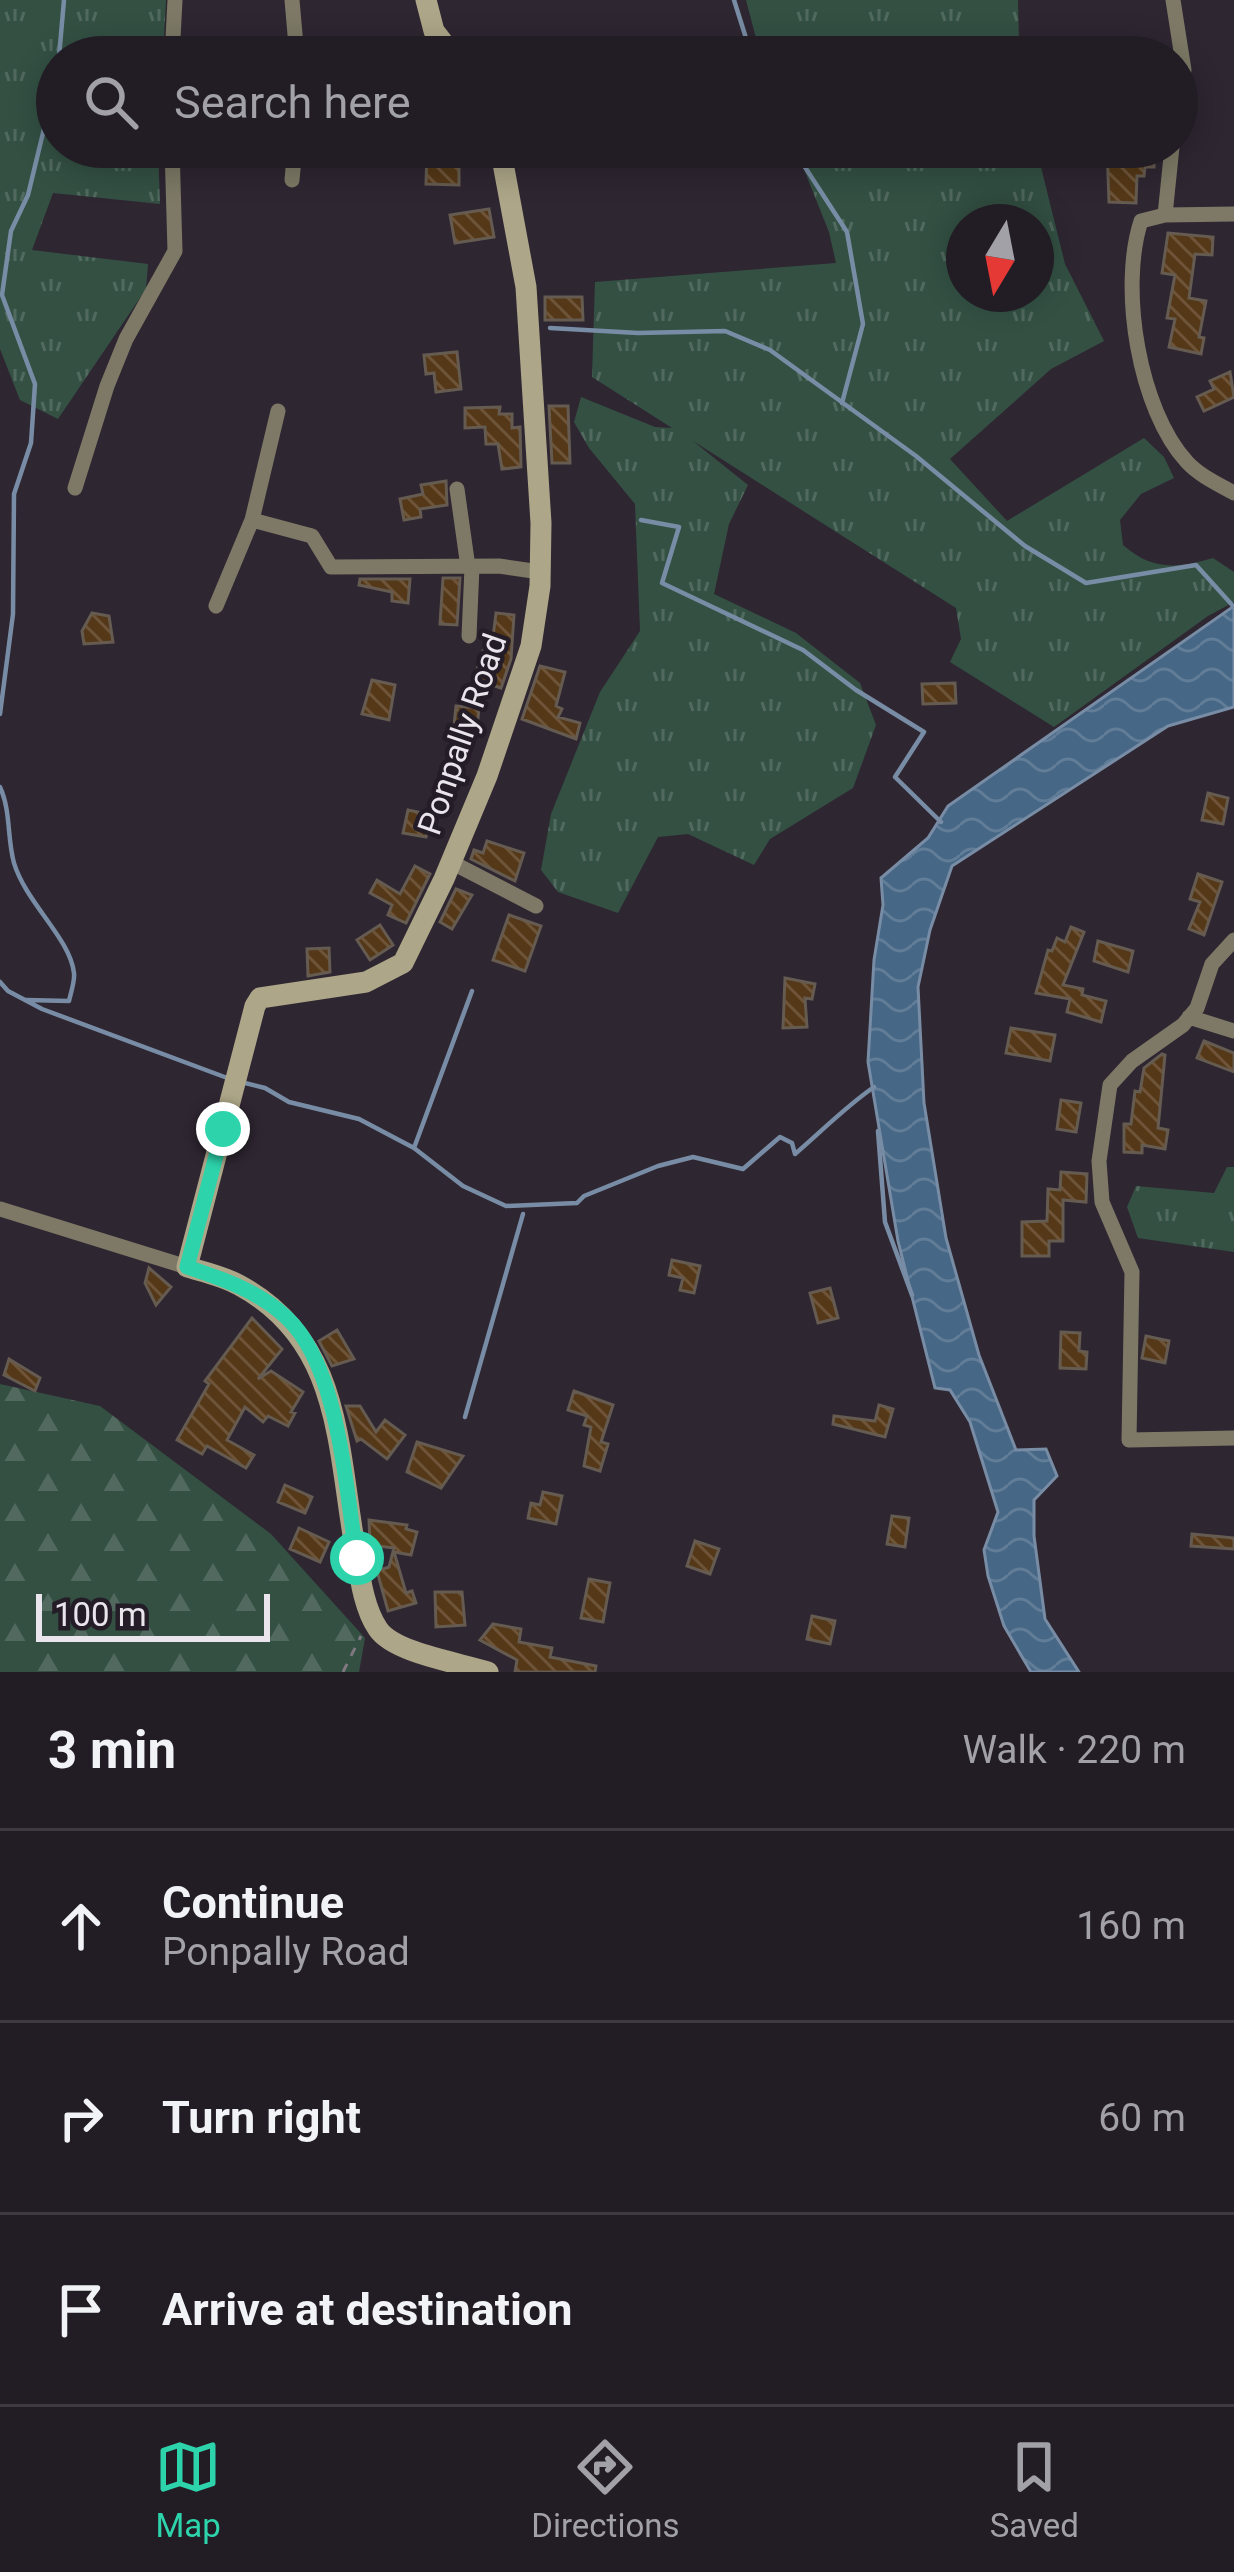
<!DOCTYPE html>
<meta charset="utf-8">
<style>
body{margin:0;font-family:Roboto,sans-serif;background:#2a252d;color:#f1f3f6}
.compass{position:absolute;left:946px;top:204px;width:108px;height:108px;border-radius:50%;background:#221c25;box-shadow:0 6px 30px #0003;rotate:190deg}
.scale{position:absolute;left:36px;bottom:30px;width:234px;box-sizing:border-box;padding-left:12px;border:6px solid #eae5ec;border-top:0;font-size:33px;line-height:42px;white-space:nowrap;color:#eae5ec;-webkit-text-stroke:9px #241d27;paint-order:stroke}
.stop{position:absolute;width:36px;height:36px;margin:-27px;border:9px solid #2dd4ab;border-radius:50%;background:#fff}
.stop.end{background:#2dd4ab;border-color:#fff;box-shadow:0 3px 12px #0008}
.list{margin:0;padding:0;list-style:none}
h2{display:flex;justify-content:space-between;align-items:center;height:156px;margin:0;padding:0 48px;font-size:51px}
h2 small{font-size:39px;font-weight:400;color:#a2a1a7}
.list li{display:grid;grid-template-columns:78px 1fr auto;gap:36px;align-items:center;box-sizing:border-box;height:192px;padding:0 48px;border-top:3px solid #3f3a42}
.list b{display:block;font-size:45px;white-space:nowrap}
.list p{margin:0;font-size:39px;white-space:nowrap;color:#a2a1a7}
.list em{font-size:39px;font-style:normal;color:#a2a1a7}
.icon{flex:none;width:66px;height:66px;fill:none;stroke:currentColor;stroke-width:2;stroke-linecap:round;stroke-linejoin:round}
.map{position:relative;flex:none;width:1234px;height:1672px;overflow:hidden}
.search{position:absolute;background:#221c25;box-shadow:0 6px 30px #0003;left:36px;right:36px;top:36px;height:132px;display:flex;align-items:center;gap:30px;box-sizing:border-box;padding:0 42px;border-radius:66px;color:#a2a1a7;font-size:45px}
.sheet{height:732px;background:#221c25}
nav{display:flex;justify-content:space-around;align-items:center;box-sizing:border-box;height:168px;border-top:3px solid #3f3a42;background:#221c25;font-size:33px;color:#a2a1a7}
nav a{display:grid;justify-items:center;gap:6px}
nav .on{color:#2dd4ab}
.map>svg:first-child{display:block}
.grass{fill:url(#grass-tufts);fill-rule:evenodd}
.forest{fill:url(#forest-firs)}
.water{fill:url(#water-waves);stroke:#788da5;stroke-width:3}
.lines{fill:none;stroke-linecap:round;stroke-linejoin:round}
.stream{stroke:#788da5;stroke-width:4.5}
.building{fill:url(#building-back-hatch);stroke:#655b50;stroke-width:3}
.path{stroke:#7f7881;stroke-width:3;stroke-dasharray:9 9;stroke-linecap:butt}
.minor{stroke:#7d7966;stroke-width:15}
.secondary{stroke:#ada688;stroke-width:21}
.route{stroke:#2dd4ab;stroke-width:15}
.labels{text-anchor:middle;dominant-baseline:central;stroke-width:9;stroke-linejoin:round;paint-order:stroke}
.street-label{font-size:33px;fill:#eae5ec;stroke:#241d27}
</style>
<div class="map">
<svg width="1234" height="1672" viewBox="0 0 1234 1672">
<defs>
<pattern id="grass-tufts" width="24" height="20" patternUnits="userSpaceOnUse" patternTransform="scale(3)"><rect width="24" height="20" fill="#335043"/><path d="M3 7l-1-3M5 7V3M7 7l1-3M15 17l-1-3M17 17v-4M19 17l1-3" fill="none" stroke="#51695e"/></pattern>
<pattern id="forest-firs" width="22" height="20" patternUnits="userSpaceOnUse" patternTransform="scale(3)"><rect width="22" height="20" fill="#335043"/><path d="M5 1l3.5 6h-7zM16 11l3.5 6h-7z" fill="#51695e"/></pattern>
<pattern id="water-waves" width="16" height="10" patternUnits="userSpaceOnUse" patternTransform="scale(3)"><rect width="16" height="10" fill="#476786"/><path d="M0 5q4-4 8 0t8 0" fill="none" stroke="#627d97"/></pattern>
<pattern id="building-back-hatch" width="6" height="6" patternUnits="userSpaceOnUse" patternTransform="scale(3)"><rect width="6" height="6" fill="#553817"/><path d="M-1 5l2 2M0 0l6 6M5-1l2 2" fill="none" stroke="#6e5539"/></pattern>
</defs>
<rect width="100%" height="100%" fill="#2e2631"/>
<path class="grass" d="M0,0H166L163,57H57V147H158L160,204L53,193L32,250L148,264L146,289L58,419L20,400L0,349Z
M746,0H1018L1019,41L993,48L981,57H761Z
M795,147H1036L1065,264L1104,341L1051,369L950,459L1007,521L1144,438L1164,457L1174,478L1141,494L1120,520L1123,545C1151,570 1177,569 1213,558L1234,572V602L1208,616L1054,727L950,662L961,639L956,608L693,441L748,485L729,524L714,594L796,633L860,683L876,725L853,788L770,839L754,865L688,834L658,837L618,913L558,892L541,870L551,814L600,692L640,631L635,504L589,448L574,422L581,397L655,427L672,428L592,377L595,282L836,263L829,232ZM1036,222V294H964V222Z
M1227,1167H1234V1252L1138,1238L1127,1207L1136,1186L1214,1193Z"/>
<path class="forest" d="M0,1384L100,1406L271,1534L365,1638L359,1672H0Z"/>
<path class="water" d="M1234,606V707L1168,726L952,866L930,930L918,987L924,1103L946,1238L979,1355L1016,1450L1046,1449L1057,1476L1034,1500V1536L1045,1619L1079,1672H1031L1004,1626L988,1576L984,1550L998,1512L970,1422L950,1390L935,1388L898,1241L868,1062L874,960L883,905L881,878L928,838L948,806Z"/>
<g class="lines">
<path class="stream" d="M734,0L752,57
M59,57L64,0
M792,147L847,232L863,324L842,403
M550,328L638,333L725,331L770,350L916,456L1025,546L1086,583L1196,565L1234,607
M641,520L679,527L662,583L803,650L856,690L924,732L895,777L941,822
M0,714L13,614L14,494L31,443L35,384L2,295L11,231L28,195L57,75
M0,787C11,811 7,838 14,863C26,903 70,938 74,973C75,981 71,992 69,1001L26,1000
M0,982L8,991L42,1009L230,1079
M241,1082L265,1088L289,1102L359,1119L414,1148L463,1186L506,1206L577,1203L584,1196L658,1166L693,1157L743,1169L780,1137L792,1143L795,1154C822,1131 845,1107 874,1087
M878,1131L885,1222L912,1295
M414,1148L472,991
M465,1417L523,1214"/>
</g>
<path class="building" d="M1107,147L1154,152V167H1145L1144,176H1137L1136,203L1109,202Z
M485,150L487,162L459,165V185L426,184L427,153Z
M489,209L494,237L455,243L450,215Z
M1168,233L1213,237L1212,255L1195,254L1189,298L1206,301L1199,337L1204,338L1201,354L1169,347L1175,319L1167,318L1175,275L1162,273Z
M545,297H582L583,320H545Z
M457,352L461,389L436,392L434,373L426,374L424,355Z
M1230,372L1234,397L1204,411L1197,397L1214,389L1210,381Z
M549,406H568L570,463H552Z
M500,407L499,414H512V428L520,427L521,467L502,469L498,444H486L485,427L465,428V408Z
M446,481L447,505L420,509L421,517L404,520L400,499L423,494L421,485Z
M443,578H460L457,625L440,624Z
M360,579H410L408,603L392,601V592L359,585Z
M92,613L109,616L113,642L84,644L82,631Z
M496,613L514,615L511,659L501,688L474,679L483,651L491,653Z
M540,666L565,672L556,706L562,709L558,717L580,723L576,739L522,719Z
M372,680L395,685L389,720L362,714Z
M955,683L956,703L923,704L922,684Z
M456,706L479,708L477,728L454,726Z
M1208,793L1228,798L1223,824L1202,820Z
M408,810L431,815L426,837L403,833Z
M487,841L524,853L515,881L471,859L474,850L483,853Z
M415,866L430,874L406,923L388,915L392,905L370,893L377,880L400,894Z
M1198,874L1222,882L1204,935L1189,929L1200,902L1190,899Z
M456,889L472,895L452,929L440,922Z
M509,915L541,926L525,971L493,960Z
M380,925L393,945L370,960L357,940Z
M1071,927L1084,932L1063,985L1083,989L1082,995L1106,1001L1101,1022L1067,1012L1070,999L1036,993L1048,950L1052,951L1057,938L1065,942Z
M1098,941L1133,951L1128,972L1094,961Z
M329,948L330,972L308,976L307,949Z
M785,978L815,984L812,999L805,998L807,1027L783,1028Z
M1011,1028L1055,1035L1050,1061L1006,1053Z
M1204,1041L1234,1053V1072L1197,1058Z
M1162,1054L1165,1055L1158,1128L1168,1130L1165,1149L1142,1145V1153L1124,1152V1124H1131L1135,1091L1140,1092L1144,1068Z
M1061,1100L1081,1103L1076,1132L1057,1129Z
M1061,1172L1087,1174L1086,1202L1063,1200V1241H1049V1256H1022V1222L1047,1221L1048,1189L1060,1190Z
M672,1260L700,1266L694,1293L680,1290L683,1278L669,1275Z
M149,1268L171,1287L156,1305L145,1283Z
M830,1288L838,1318L818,1323L810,1293Z
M252,1318L282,1349L258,1379L271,1371L303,1392L291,1412L295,1413L288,1426L268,1416L263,1422L245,1407L227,1440L254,1455L246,1468L207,1446L202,1454L177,1440L209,1384L205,1381Z
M337,1330L354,1359L332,1366L319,1341Z
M1061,1332L1080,1333L1079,1351L1087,1352L1086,1369L1060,1368Z
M1146,1336L1169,1341L1165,1363L1142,1358Z
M9,1359L40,1378L35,1391L4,1375Z
M574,1391L613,1405L601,1442L608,1444L600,1471L584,1466L591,1427L584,1425L587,1416L568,1410Z
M879,1405L893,1409L885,1437L833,1424L834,1416L875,1421Z
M346,1406H360L376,1432L385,1420L405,1435L387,1459L361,1439L357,1441Z
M417,1442L463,1456L441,1488L407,1472Z
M285,1485L312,1497L305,1513L278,1502Z
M543,1492L562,1496L556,1524L528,1518L531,1503L540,1505Z
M892,1516L909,1518L905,1547L887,1544Z
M369,1520L407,1525L406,1529L417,1532L411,1555L394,1552L406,1593L412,1591L416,1603L388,1611L377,1571L389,1567L394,1548L370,1545Z
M299,1528L329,1542L320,1562L290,1549Z
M1192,1534L1234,1538V1549L1191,1546Z
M695,1541L719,1549L710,1574L687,1566Z
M589,1579L610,1583L603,1622L581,1618Z
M435,1592H462L465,1625L436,1627Z
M812,1616L835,1621L830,1644L807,1639Z
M493,1624L521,1629L519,1642L552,1648L550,1657L596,1666L595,1672H515L517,1660L480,1640Z"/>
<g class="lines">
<path class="path" d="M343,1672L361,1636"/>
<path class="minor" d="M292,0L297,57
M1173,0L1184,70L1177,117
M172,57L175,0
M292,180L295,147
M1234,214L1165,215L1141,221C1119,288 1139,410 1187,462C1200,476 1218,484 1234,493
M1165,215L1172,147
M75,488L107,386L126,339L175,251L172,147
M457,489L468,567
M252,520L312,536L331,567L499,566L540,572
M216,606L252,520L278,411
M469,636L472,567
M451,862L536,906
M1234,940L1212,964L1197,1008L1183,1025L1132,1061L1110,1085L1099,1161L1102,1202L1132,1272L1129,1440L1234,1438
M1189,1017L1234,1031
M0,1209L187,1267"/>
<path class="secondary" d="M426,0L434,31L454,57
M488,1672C460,1663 394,1653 378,1629C362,1606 359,1568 354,1541C337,1440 339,1339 239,1285C223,1276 204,1272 187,1267L255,1006L260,998L366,982L403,963L444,879L487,776L531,646L540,586L541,523L526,287L500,147"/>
</g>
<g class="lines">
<path class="route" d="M223,1129L187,1267C223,1279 258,1291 286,1317C340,1367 345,1489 357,1558"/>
</g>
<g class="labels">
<g class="street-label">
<text transform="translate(462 734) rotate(-71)">Ponpally Road</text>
</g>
</g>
</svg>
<svg class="compass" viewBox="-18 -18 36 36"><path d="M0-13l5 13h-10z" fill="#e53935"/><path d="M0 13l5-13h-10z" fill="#a2a1a7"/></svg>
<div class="scale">100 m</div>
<div class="stop" style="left:357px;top:1558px"></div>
<div class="stop end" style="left:223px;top:1129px"></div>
<div class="search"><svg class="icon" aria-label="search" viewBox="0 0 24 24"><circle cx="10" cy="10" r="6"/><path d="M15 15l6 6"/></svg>Search here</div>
</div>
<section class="sheet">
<h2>3 min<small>Walk · 220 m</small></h2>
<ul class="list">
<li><svg class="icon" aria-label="ahead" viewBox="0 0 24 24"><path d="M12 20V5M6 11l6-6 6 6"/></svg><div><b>Continue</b><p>Ponpally Road</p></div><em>160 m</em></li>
<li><svg class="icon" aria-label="right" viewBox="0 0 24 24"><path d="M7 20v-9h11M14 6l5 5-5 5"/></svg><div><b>Turn right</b></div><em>60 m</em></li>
<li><svg class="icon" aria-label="arrive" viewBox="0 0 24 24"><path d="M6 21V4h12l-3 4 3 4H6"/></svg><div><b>Arrive at destination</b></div></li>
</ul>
</section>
<nav>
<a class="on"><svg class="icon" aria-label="map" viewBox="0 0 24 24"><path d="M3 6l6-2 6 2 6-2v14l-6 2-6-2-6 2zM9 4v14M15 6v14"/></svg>Map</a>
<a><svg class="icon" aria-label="directions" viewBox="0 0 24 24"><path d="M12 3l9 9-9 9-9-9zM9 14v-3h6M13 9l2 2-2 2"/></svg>Directions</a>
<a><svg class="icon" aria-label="saved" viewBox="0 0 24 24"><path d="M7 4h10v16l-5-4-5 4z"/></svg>Saved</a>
</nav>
